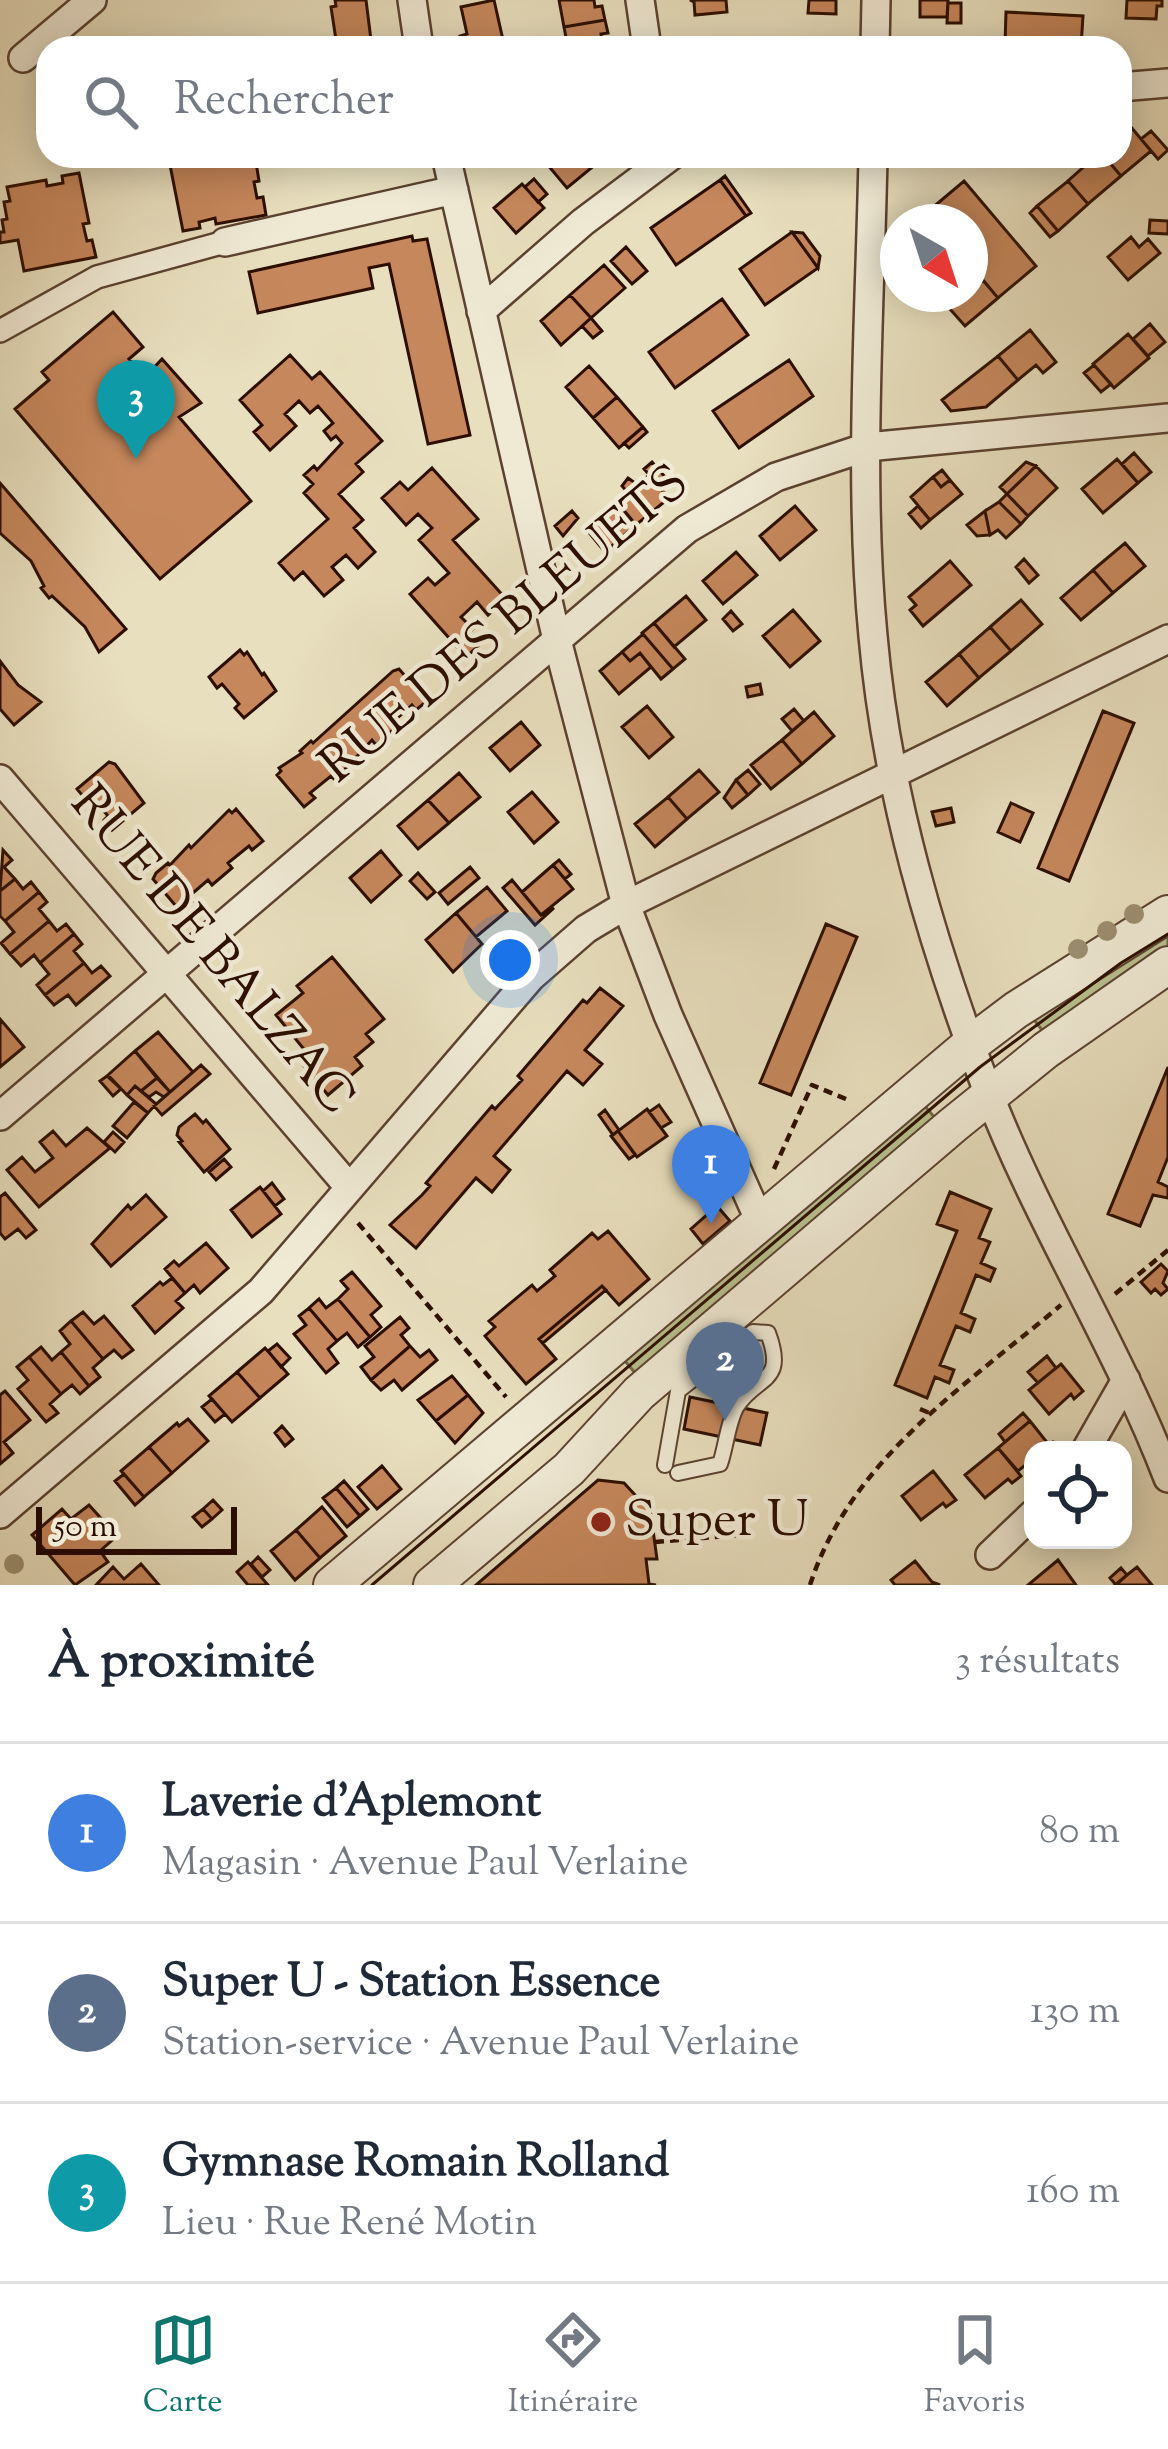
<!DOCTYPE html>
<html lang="fr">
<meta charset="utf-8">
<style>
body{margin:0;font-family:"Sorts Mill Goudy",serif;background:#f6f6f7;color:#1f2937}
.controls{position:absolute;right:36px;bottom:36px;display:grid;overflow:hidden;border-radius:24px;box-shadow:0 6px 30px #0003}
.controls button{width:108px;height:108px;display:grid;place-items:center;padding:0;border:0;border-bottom:3px solid #e0e1e3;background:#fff;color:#1f2937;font:60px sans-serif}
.compass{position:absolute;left:880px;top:204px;width:108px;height:108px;border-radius:50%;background:#fff;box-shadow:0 6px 30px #0003;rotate:141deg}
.scale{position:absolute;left:36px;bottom:30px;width:201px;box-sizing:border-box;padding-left:12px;border:6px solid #2c0e00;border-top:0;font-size:33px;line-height:42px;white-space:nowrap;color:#2c0e00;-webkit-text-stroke:9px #f0ead5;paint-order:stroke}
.you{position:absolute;left:510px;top:960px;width:42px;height:42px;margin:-30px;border:9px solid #fff;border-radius:50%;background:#1a73e8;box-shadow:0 0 0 18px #1a73e833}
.badge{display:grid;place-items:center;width:78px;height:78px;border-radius:50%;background:#0f766e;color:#fff;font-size:39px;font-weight:700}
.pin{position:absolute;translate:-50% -99px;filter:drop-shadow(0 3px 6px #0008)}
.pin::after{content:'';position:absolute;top:63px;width:42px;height:36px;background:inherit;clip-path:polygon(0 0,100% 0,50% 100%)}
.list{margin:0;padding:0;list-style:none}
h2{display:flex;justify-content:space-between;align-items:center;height:156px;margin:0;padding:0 48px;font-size:51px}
h2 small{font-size:39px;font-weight:400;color:#747a83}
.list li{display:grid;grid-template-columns:78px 1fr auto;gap:36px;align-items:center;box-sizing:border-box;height:180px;padding:0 48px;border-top:3px solid #e0e1e3}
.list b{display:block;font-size:45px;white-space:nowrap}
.list p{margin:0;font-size:39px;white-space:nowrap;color:#747a83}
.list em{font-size:39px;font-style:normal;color:#747a83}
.icon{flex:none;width:66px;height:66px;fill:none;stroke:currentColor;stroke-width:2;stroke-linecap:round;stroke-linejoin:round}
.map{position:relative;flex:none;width:1168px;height:1585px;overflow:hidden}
.search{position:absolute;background:#fff;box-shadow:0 6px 30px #0003;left:36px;right:36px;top:36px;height:132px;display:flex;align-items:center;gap:30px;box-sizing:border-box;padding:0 42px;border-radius:36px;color:#747a83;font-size:45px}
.sheet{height:696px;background:#fff}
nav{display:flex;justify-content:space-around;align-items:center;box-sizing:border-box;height:168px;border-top:3px solid #e0e1e3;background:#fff;font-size:33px;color:#747a83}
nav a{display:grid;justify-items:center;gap:6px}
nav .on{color:#0f766e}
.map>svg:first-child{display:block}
.green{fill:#b9c18f;stroke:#726848;stroke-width:3}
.building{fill:#c6875c;stroke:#2c0e00;stroke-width:3}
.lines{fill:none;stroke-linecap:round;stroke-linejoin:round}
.service-casing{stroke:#5b4230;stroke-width:18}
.pedestrian-casing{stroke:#5b4230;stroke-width:26}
.minor-casing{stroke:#5b4230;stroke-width:32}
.tertiary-casing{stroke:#5b4230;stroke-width:40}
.path{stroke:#2c0e00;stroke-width:4.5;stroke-dasharray:9 6;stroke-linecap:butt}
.service{stroke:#f0ead5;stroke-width:14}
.pedestrian{stroke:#f0ead5;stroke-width:21}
.minor{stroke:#f0ead5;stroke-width:27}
.tertiary{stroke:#f0ead5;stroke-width:36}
.tram{stroke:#2c0e00;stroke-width:3}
.tree{fill:#9c8f71}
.poi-dot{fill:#8f2418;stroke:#f0ead5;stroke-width:4.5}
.labels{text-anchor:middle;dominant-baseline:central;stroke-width:9;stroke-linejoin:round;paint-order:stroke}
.street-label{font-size:51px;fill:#2c0e00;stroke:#f0ead5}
.poi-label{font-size:51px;fill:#2c0e00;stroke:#f0ead5;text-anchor:start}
</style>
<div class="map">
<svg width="1168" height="1585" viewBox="0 0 1168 1585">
<rect width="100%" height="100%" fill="#e8dfbe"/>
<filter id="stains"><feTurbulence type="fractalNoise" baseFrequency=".00167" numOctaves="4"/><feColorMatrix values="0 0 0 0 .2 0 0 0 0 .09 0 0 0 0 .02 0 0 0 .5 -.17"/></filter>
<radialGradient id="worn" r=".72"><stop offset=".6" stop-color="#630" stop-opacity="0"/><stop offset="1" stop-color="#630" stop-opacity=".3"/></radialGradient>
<path class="green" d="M1168,927V957L1048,1038L1032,1017Z
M924,1105L941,1125L641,1380L625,1361Z"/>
<path class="building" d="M335,0H366L372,48H342L341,40H336L331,7L336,6Z
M494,0L503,40L462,48L460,36L467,34L461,7Z
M559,0H594L595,7L602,6L605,20L564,27Z
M690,0H726L727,12L695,15L694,2Z
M809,0H836V14L808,13Z
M920,0H948L947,17H920Z
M1127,0H1162V6H1157L1156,19L1126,18Z
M948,3H961V23H947Z
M1006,12L1083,16L1081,47L1025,48V45L1005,44Z
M605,20L608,33L601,34L604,48H568L564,27Z
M503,40L505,48H468Z
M1131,127L1151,151L1121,176L1104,156H1120V136Z
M1151,131L1168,150L1158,159L1141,139Z
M186,156H255L259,181L254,182L257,198L263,197L266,215L216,224L215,218L199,222L200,228L183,231L169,160Z
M554,156H589L596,164L567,188L546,163Z
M1096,156H1104L1121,176L1088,204L1068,181Z
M79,173L89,223L83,224L87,241L92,240L96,257L24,271L18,240L0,243V232H4L2,220L7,219L4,202L10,201L7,187L46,180L47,186L63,183L62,176Z
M725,176L751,213L746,216L720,180Z
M534,179L547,194L538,202L525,187Z
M720,180L746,216L676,265L651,228Z
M964,181L1036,266L998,298L970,265V222H932L925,214Z
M1068,181L1088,204L1058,231L1037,206Z
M522,184L544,208L516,233L494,208Z
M1037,206L1058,231L1050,237L1030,213Z
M1150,220L1168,221V234L1149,233Z
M792,232L818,268L765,305L740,269Z
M792,232L803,233L820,256L818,268Z
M412,236L413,241L427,239L470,435L428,444L389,264L369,268L373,288L258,313L249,272Z
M1131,237L1139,247L1148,239L1160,253L1128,280L1108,257Z
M626,247L647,271L632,284L611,261Z
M604,265L625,288L591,318L570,295Z
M983,280L998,298L965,326L949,308Z
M570,295L591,318L561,345L541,321Z
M722,299L748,335L675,388L649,352Z
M113,312L143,347L129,359L145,377L162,359L201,403L179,417L251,501L160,579L15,409L49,380L42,372Z
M591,318L602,331L593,338L582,326Z
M1150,324L1165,342L1148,356L1133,339Z
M1030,330L1056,362L1043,373L1036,365L1018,380L998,356Z
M1128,334L1149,358L1114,388L1093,364Z
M290,355L312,379L320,372L382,441L356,464L363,472L339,494L363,520L354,528L375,552L358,568L346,555L332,567L343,580L324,596L303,572L294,580L279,563L328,519L304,493L313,484L304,475L314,466L317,470L342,443L336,436L331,440L324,431L333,423L318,406L310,413L299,401L285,414L296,426L270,450L254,432L262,425L240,400Z
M998,356L1018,380L986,407L951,411L942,400Z
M789,360L813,396L739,448L713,411Z
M1094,365L1111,384L1101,392L1084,373Z
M589,366L617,397L593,418L566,387Z
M617,397L643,427L619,448L593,418Z
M643,427L647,432L629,448L624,443Z
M1134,453L1151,472L1138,483L1122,464Z
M1117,459L1138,483L1103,513L1082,489Z
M652,462L666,478L658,485L644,469Z
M1026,462L1036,466L1007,494L1000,487Z
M1036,466L1057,488L1028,516L1007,494Z
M432,468L478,519L453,540L506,599L488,615L477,602L461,617L473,629L467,634L478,646L466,657L410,594L428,578L435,585L449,573L419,540L432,528L418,514L406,525L382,498L400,482L408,490Z
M942,470L950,480L941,487L933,477Z
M649,475L669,498L636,525L617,502Z
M933,477L941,487L950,480L962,494L930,520L911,497Z
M628,478L638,485L628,493L622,486Z
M0,483L126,629L99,652L85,627L52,596L49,598L41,588L44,586L31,561L0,533Z
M1007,494L1028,516L1021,524L999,502Z
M617,502L636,525L605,552L586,529Z
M999,502L1021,524L1006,538L998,530L990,535L985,511Z
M795,506L816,530L780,560L760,536Z
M918,506L930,520L921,528L909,514Z
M572,511L578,518L563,536L555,526Z
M985,511L990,535L977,536L967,525Z
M1125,543L1145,566L1113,593L1093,570Z
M736,552L757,575L723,604L703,581Z
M1024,559L1038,575L1029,583L1016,567Z
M950,561L971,585L923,626L910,610L916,605L909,597Z
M1093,570L1113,593L1081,620L1061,598Z
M686,596L706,620L674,647L654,623Z
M1021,600L1042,624L1011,651L990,627Z
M793,610L820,641L790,667L763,636Z
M731,611L742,624L733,631L723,619Z
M654,623L685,659L673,669L642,633Z
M990,627L1011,651L979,678L959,654Z
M643,634L673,669L661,679L640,653L630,661L622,652Z
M240,650L244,655L247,652L262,675L264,673L276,691L244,718L235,708L239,704L222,684L217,688L209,677Z
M622,652L630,661L640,653L651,667L619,694L600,671Z
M959,654L979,678L947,706L926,682Z
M0,661L18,685L41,702L14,725L0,709Z
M399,669L427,701L416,710L412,705L392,723L396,727L376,745L372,740L335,780L331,776L310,793L315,798L304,807L277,775L281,771L279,768L302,753L300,751L311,741L313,743L393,671Z
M760,684L762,694L748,697L746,687Z
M647,706L673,737L649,758L622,727Z
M794,709L804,721L792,731L782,719Z
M1103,711L1134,723L1069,881L1038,868Z
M814,712L834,736L802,764L782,740Z
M521,722L540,745L510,771L490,748Z
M782,740L802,764L771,789L751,765Z
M109,762L115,764L144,803L112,830L104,820L108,816L91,796L86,800L77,789Z
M699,770L719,792L687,819L668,797Z
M748,770L760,784L748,795L736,780Z
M459,773L480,797L449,823L428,800Z
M736,780L748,795L732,808L724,798Z
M532,792L558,822L534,843L508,812Z
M668,797L687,819L655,847L635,824Z
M428,800L449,823L418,849L398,826Z
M1011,803L1033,813L1020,842L998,832Z
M951,808L954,822L936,826L932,812Z
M236,809L263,841L252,850L249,846L228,863L232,868L212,885L208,880L187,898L192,902L181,912L153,879L156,873L168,863L170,865L189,845L191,848L229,810L232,813Z
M3,850L12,860L4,867L15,879L0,891Z
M381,851L401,875L371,902L350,878Z
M559,860L571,874L565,879L553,865Z
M553,865L573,889L541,915L522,892Z
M470,867L479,878L448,904L439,893Z
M418,873L435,892L427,899L410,881Z
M15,879L23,889L31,882L39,892L5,921L0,916V891Z
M512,880L541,915L554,908L535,925L503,888Z
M487,887L507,911L476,937L456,913Z
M39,892L47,902L39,909L49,921L10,954L1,943L14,932L5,921Z
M456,913L482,944L453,972L426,940Z
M49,921L57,931L66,924L74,934L40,963L34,955L21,966L10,954Z
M826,924L857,937L791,1095L760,1083Z
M74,934L82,944L74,951L84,963L45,995L37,985L49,974L40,963Z
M332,957L384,1019L366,1034L373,1042L355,1057L362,1066L328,1095L304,1066L317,1056L311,1050L307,1053L276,1015L303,993L297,986Z
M84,963L92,973L101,966L110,976L76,1005L68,995L54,1005L45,995Z
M600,988L623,1006L585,1050L602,1064L583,1085L567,1071L494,1156L510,1170L492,1192L476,1178L416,1248L390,1225L422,1195L430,1186L426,1183L492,1106L495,1109L522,1080L518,1076L583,1000L587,1003Z
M0,1019L24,1047L0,1067Z
M158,1032L193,1072L170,1092L135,1051Z
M135,1051L157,1078L141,1091L135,1086L127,1095L108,1075Z
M201,1065L210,1074L162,1115L154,1106Z
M1168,1067V1157L1158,1182L1168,1187V1198L1153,1195L1140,1226L1108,1214Z
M107,1076L121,1089L113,1096L100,1081Z
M157,1078L170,1092L164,1097L156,1092L149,1097L141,1091Z
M135,1086L156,1104L148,1113L127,1095Z
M134,1102L148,1113L127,1138L113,1126Z
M659,1105L671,1122L661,1128L649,1112Z
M647,1109L667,1136L637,1157L618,1131Z
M605,1110L619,1130L613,1135L599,1115Z
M195,1114L203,1123L206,1120L230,1149L204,1172L179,1142L182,1141L177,1135L179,1127Z
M87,1128L110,1148L39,1207L7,1170L22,1157L35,1172L53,1158L40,1142L53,1131L66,1146Z
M618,1131L635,1155L629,1159L611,1136Z
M113,1132L124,1142L115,1152L104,1142Z
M224,1159L231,1167L216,1180L209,1172Z
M272,1183L284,1199L275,1206L263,1191Z
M260,1187L281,1214L252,1237L231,1210Z
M950,1192L991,1209L979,1238L990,1242L981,1263L995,1269L990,1281L976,1275L961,1313L975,1319L970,1332L956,1326L940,1365L954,1370L949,1383L935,1377L927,1398L895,1385L957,1231L937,1224Z
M5,1193L36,1230L26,1238L18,1229L5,1239L0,1233V1197Z
M146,1195L166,1217L111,1266L92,1244L128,1205L131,1209Z
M717,1206L730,1221L703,1244L691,1229Z
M608,1231L649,1279L619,1305L602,1286L539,1339L556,1359L526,1384L485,1336L495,1327L489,1321L532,1285L537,1291L555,1276L550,1270L592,1233L598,1239Z
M206,1243L228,1268L200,1293L194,1285L185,1293L165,1269L174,1261L179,1266Z
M1161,1264L1168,1271L1163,1283L1168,1289L1161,1295L1155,1289L1151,1293L1141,1282Z
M352,1272L381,1306L371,1315L381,1327L370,1337L338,1299L348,1289L341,1281Z
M172,1278L185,1293L176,1301L183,1308L155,1333L133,1306L160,1282L163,1285Z
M602,1286L606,1290L543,1343L539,1339Z
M319,1299L326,1308L338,1299L370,1337L358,1347L347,1333L337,1341L309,1308Z
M309,1308L337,1341L328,1349L338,1363L326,1373L294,1334L306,1325L299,1316Z
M83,1312L94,1324L104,1316L133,1350L122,1358L114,1350L103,1359L71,1321Z
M400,1317L409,1328L401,1335L410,1346L371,1380L361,1367L374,1357L365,1346Z
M71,1321L103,1359L93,1368L100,1377L89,1386L61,1352L70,1344L60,1331Z
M277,1344L290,1358L281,1367L268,1351Z
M410,1346L420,1357L429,1350L437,1360L402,1390L394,1380L381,1390L371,1380Z
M41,1347L52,1360L61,1352L89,1386L80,1394L72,1385L61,1394L29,1357Z
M265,1348L288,1374L260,1398L237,1372Z
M1047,1356L1056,1368L1038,1383L1028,1372Z
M29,1357L61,1394L50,1404L58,1413L46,1422L18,1389L28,1380L17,1367Z
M1061,1364L1083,1391L1074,1399L1071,1394L1049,1414L1029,1390Z
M237,1372L260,1398L232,1422L209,1396Z
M452,1376L468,1395L436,1421L418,1400Z
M5,1391L30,1420L4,1442L13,1453L0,1464V1395Z
M468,1395L483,1413L455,1443L436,1421Z
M690,1397L767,1413L760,1445L684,1429Z
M212,1399L225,1414L215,1422L202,1407Z
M1023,1413L1030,1421L1005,1442L999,1434Z
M188,1419L208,1441L172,1473L149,1447L177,1423L179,1426Z
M1030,1421L1049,1445L1053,1442L1060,1450H1033V1459L1018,1471L998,1448Z
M282,1426L293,1439L285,1446L275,1433Z
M149,1447L172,1473L144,1497L121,1471Z
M998,1448L1021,1476L1012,1483L1008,1479L985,1498L965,1475Z
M382,1466L401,1489L377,1509L358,1487Z
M933,1471L956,1500L946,1507L943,1503L921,1520L902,1496Z
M124,1474L144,1497L135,1505L115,1481Z
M598,1480L624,1483L636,1496L649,1501L657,1559H646L649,1584L656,1585H476Z
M344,1481L368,1509L360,1516L336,1488Z
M336,1488L360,1516L347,1527L323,1498Z
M213,1500L222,1510L212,1519L203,1509Z
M89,1505L117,1536L100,1551L108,1562L75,1585L32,1535L62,1509L71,1519Z
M322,1507L346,1536L320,1558L296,1530Z
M203,1509L212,1519L202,1527L193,1517Z
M296,1530L320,1558L295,1580L271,1551Z
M258,1557L270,1570L262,1577L251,1564Z
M1058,1560L1076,1585H1028Z
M915,1561L932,1582L940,1585H895L891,1580Z
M248,1562L268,1585H248L237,1572Z
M141,1564L159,1585H96L113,1567L124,1579Z
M1137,1567L1152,1585H1115L1127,1575Z
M1121,1568L1127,1575L1116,1585L1110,1578Z"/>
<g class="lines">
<defs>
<path id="service" d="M665,1465L678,1391L753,1332L768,1333C787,1384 757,1375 737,1406C728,1421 726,1447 720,1464L678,1473"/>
<path id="pedestrian" d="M0,331L97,277L225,242"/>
<path id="minor" d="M412,0L419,48
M640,0L647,48
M875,48L876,0
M23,58L92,0
M1120,87L1168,83
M446,156L557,640L626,905L668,1015L761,1224
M873,156C870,313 858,480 873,636C887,794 932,944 988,1092C1039,1224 1117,1345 1168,1478
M225,242L454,190
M481,311L583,222L671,156
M0,779L349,1187
M0,1116L687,529L776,477L867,447L1168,418
M1086,1450L1126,1380
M0,1514L261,1291L531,977L586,929L626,905L1168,639
M990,1555L1033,1514"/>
<path id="tertiary" d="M332,1585L971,1044L1016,1010L1168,914
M432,1585L569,1469L639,1393L953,1125L1046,1050L1168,965"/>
</defs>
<use href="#service" class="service-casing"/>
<use href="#pedestrian" class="pedestrian-casing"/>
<use href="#minor" class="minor-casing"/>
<use href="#tertiary" class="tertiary-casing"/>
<path class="path" d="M774,1169L812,1085L846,1099
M358,1223L506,1397
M1115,1294L1168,1250
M920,1409L932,1414
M655,1542L739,1535
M810,1585C851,1459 964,1387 1061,1305"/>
<use href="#service" class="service"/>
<use href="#pedestrian" class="pedestrian"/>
<use href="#minor" class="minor"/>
<use href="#tertiary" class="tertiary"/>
<path class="tram" d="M372,1585L980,1067L1121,963L1168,934"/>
</g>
<g class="tree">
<circle cx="1134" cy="914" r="10"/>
<circle cx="1107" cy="931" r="10"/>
<circle cx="1078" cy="949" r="10"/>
<circle cx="14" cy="1564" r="10"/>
</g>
<circle class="poi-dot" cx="601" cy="1522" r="12"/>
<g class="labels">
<g class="street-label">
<text transform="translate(506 626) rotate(-40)">RUE DES BLEUETS</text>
<text transform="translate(211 952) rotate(50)">RUE DE BALZAC</text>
</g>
<g class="poi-label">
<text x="625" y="1522">Super U</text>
</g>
</g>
<rect width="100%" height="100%" filter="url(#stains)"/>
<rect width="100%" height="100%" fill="url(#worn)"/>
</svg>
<div class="controls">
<button><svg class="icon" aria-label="locate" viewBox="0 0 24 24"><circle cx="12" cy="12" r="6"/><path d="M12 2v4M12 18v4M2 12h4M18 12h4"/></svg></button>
</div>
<svg class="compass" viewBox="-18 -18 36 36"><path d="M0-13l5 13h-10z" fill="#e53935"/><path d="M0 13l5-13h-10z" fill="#747a83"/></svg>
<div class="scale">50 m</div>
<div class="you"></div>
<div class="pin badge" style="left:711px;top:1224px;background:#3f7fe0">1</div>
<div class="pin badge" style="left:725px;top:1421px;background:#5c6f8a">2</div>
<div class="pin badge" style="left:136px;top:459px;background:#0f9aa8">3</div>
<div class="search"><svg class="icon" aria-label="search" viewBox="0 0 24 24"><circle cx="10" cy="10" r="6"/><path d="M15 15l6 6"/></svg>Rechercher</div>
</div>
<section class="sheet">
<h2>À proximité<small>3 résultats</small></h2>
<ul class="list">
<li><span class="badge" style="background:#3f7fe0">1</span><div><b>Laverie d'Aplemont</b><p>Magasin · Avenue Paul Verlaine</p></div><em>80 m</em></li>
<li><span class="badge" style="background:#5c6f8a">2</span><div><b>Super U - Station Essence</b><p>Station-service · Avenue Paul Verlaine</p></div><em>130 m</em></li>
<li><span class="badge" style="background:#0f9aa8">3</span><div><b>Gymnase Romain Rolland</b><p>Lieu · Rue René Motin</p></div><em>160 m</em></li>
</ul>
</section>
<nav>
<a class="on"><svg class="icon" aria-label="map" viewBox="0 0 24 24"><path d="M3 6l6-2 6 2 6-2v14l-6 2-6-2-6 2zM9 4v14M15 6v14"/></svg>Carte</a>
<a><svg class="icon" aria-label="directions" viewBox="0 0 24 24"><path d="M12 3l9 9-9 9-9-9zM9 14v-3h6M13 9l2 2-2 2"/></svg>Itinéraire</a>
<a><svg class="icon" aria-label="saved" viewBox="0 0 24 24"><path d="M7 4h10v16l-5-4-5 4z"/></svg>Favoris</a>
</nav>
